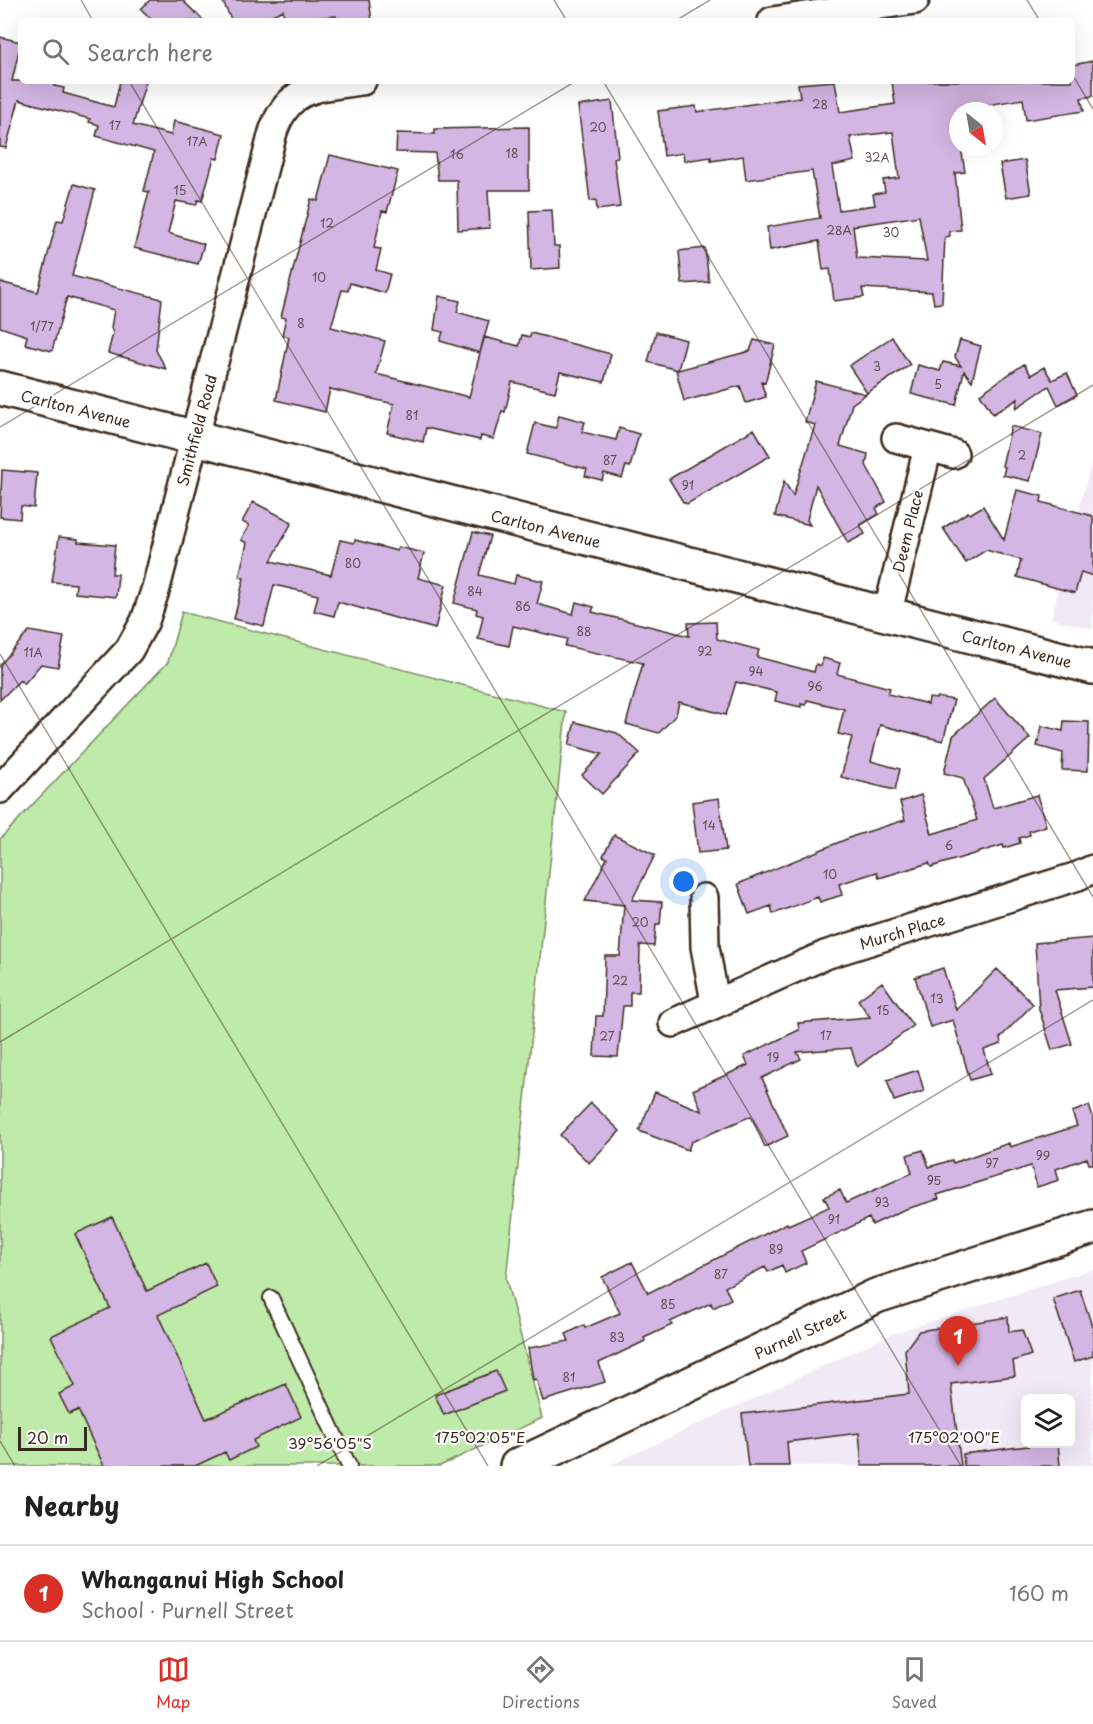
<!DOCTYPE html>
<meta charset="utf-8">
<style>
body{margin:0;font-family:"Playpen Sans",sans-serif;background:#f6f6f6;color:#222}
.controls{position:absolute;right:18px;bottom:18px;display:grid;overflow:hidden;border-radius:9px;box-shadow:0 6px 24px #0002}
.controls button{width:54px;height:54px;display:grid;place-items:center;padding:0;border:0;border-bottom:2px solid #e0e0e0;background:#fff;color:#222;font:30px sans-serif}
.compass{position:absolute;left:949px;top:102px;width:54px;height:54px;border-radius:50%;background:#fff;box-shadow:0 6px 24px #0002;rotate:149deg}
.scale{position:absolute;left:18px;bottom:15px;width:69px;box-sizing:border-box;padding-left:6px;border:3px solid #3b2a1e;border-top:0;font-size:16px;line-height:21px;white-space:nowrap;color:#3b2a1e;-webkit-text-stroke:4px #fff;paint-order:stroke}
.you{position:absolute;left:684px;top:882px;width:21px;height:21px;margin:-15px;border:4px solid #fff;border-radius:50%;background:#1a73e8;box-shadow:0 0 0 9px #1a73e833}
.badge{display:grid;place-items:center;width:39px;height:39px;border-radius:50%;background:#d93025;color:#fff;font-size:20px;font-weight:700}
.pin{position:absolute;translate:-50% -50px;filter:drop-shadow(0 2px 3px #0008)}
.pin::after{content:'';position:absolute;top:32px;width:21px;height:18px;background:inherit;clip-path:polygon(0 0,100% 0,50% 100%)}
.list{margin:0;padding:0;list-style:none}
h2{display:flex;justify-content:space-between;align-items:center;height:78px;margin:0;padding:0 24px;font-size:26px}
h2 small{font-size:20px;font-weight:400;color:#767676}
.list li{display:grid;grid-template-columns:39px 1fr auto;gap:18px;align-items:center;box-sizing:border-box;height:96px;padding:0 24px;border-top:2px solid #e0e0e0}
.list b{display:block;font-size:22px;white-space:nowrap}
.list p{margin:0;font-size:20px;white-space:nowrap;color:#767676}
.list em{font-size:20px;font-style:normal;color:#767676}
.icon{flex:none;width:33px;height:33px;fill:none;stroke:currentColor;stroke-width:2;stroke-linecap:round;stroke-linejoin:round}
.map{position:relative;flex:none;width:1093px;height:1466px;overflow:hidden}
.search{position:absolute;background:#fff;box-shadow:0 6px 24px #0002;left:18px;right:18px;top:18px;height:66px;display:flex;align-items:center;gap:15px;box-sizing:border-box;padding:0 21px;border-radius:9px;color:#767676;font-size:22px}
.sheet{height:174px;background:#fff}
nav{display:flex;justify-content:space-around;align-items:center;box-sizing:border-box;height:84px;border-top:2px solid #e0e0e0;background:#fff;font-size:16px;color:#767676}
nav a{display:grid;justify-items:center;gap:3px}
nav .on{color:#d93025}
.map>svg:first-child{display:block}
.built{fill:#f2e9f7;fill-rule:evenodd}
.green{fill:#beeba9;stroke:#7c8a64;stroke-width:1.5}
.building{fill:#d3b6e3;stroke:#3b2a1e;stroke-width:1.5;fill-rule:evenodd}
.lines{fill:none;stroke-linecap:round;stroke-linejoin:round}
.service-casing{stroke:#3b2a1e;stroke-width:18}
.minor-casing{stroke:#3b2a1e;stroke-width:32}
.secondary-casing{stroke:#3b2a1e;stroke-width:38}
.trunk-casing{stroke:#3b2a1e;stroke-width:38}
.service{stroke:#fff;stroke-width:14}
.minor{stroke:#fff;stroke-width:27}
.secondary{stroke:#fff;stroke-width:33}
.trunk{stroke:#fff;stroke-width:33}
.ticks{fill:none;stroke:#3b2a1e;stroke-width:1.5;stroke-opacity:0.45}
.labels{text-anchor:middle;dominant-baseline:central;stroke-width:4.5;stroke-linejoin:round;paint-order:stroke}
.number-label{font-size:12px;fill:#614d4f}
.street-label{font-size:15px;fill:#3b2a1e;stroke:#fff}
.ticks-label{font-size:15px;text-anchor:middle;fill:#3b2a1e;stroke:#fff;stroke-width:4.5;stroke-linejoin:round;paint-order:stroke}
</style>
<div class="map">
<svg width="1093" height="1466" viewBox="0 0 1093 1466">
<rect width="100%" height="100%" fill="#fff"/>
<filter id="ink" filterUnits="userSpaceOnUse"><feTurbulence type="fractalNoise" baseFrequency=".0167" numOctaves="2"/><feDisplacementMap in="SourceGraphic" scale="12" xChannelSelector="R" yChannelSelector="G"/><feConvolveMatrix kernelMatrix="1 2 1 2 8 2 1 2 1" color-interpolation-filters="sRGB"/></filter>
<g filter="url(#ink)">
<path class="built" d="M1093,455V629L1051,619Z
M1093,1269V1466H608L892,1334ZM1026,1398H1070V1444H1026Z"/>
<path class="green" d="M182,612L566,712L506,1279L542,1418L440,1466H0V839L168,662Z"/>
<path class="building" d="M150,0H182L204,21H153L141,9Z
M222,0H369L372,21H337L336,16L284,20L283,10L259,21H232Z
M0,37L21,42L12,81H56L54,86L64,88L63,93L114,107L120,81H146L133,125L171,135L174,121L224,134L218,159L214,158L202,201L198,200L196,205L176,201L168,233L204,244L198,264L134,248L149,192L144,191L154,152L96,136L99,125L89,122L90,119L19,100L6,148L0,147Z
M1093,61V96L1081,98L1084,111L1026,120L1023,99L974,107L975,111H958V147H961L965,172L955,173L961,230L949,231L950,236L945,237L942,303L934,304L932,292L862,288L864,297L834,301L830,269L823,270L819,241L770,250L767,227L820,218L812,171L746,180L743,156L711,161V157L684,161L683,153L664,156L658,111L696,106L697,112L800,97L798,84L835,81L840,112L895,104L892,81H1072V65ZM893,132L899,178L883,180L885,192L873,194L875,205L839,210L832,166L855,161L850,137ZM919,216L927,261L857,258L853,226Z
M612,101L618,157L614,158L620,207L597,210L596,200L590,201L578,106Z
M529,127V190H488L490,228L458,230L457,180H438L435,153L396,152L397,133L435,134V129Z
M330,155L398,171L387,212L382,211L374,248L381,249L376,270L390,274L385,293L350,283L348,291L342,290L331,327L385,341L376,374L469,397L484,337L519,346L522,335L530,337L531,333L611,354L604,382L560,372L555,392L512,382L505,412L502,411L494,439L481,436L480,440L426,428L423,442L387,433L394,404L330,389L325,412L276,400L289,337L282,335L286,318L281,317L311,199L318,201Z
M1025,160L1031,194L1006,198L1000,164Z
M74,184L95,190L72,276L162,299L156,350L166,369L108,353L113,333L111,328L114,310L67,297L52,351L25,344L27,336L0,327V282L38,292L57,220L63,221Z
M552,210L554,246H559L560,268L531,270L529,211Z
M705,248L709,282L682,284L679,251Z
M439,296L460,301L457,312L489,321L480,353L440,341L443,332L434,330Z
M656,332L686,340L678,370L750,351L754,340L775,345L765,383L761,382L766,397L746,403L740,386L684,401L676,370H678L648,362Z
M892,337L910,365L867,393L849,366Z
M960,340L981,346L972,381L964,371L956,405L911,394L918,365L940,371L943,362L961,366L955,357Z
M1024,364L1031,375L1044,367L1052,380L1067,373L1077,395L1058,405L1049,386L1016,408L1018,399L993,414L980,394Z
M816,381L866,394L852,404L840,446L868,454L866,465L886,502L876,508L879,514L860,525L865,534L848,543L816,485L807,520L810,525L775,516L784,481L793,496L815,425L805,422Z
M559,415L585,422L582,432L616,440L619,428L639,434L630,467L626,466L622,478L604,473L602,480L585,476L587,469L527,454L535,423L556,428Z
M1011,426L1042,434L1030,481L1003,475L1005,467L1002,466Z
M754,429L770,456L687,504L683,502L669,479Z
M2,470L37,473L34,508L21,506L20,519L0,517Z
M1017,490L1042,496L1041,502L1093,516V576L1081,572L1075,593L1017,577L1021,560L986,550L966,563L943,528L968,512L970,514L983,506L1004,540Z
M253,502L292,522L271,561L331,575L340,540L354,543L355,540L397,551L398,547L424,553L418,578L446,585L435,629L338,602L334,616L314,611L318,595L274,585L264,626L234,619L244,578L239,577L247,543L241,540L249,525L242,522Z
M473,532L490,536L479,575L514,584L516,575L543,581L537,604L573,614L576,602L594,607L592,612L689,636L688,623L716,622L717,639L759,650L757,657L814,672L816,664L821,666L823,658L840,663L837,674L890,688L888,694L928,704L929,698L936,699L937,697L954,700L943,741L880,725L871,761L900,769L895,790L841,777L852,737L838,734L844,709L807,700L806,705L801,704V707L775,701L777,692L736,682L726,715L679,702L676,715L659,733L626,724L643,663L565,646L567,639L513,626L509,646L478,639L483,616L476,614L477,609L454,603Z
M59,537L78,539V542L115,545L112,574H118L116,597L75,593L76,584L52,582Z
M29,631L64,637L58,667L41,664L24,684L20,680L0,700V665Z
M995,698L1030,738L984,779L993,808L1037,795L1046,826L1029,831L1030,835L1019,838L1020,843L1004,848L1003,845L931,867L929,863L879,878L877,872L839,884L842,895L820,902L818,897L773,914L771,906L749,914L738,884L854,836L905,820L900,802L921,795L932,834L977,820L963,778L944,773L953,736Z
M1064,721L1089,722L1088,771L1062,770L1063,753L1037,746L1042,726L1063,731Z
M575,722L617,733L640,753L602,794L582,775L602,754L569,745Z
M719,798L726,850L698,853L692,802Z
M614,835L655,855L632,900L662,902L660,924H656L654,946L640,945L639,992H630V1006H623L618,1057L594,1056L596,1016H603L605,956H620L624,905L585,901L607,858L603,856Z
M1093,938V987L1055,990L1072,1044L1052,1050L1039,1009L1035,943Z
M943,968L956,1010L997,969L1033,1004L1000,1038L1001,1044L984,1050L991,1074L970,1080L953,1020L930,1027L915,977Z
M882,982L913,1026L857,1067L851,1048L797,1052L801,1059L762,1078L788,1136L765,1147L751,1116L691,1142L688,1150L639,1131L655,1092L702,1111L693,1090L748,1065L744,1056L799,1030L798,1023L870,1017L858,1000Z
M918,1070L924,1091L894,1101L887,1080Z
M591,1103L620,1131L589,1163L560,1135Z
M1089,1106L1093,1117V1164H1089L1087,1158L1056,1169L1059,1180L1037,1187L1031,1166L937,1195L939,1199L903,1210L872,1225L869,1218L801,1251L806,1263L785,1273L782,1265L768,1272L765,1267L725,1287L731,1299L713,1308L711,1303L670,1322L672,1325L644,1338L645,1341L599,1363L605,1382L543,1401L536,1379L533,1380L528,1348L569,1341L566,1334L584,1325L585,1328L620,1313L602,1277L632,1262L648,1293L787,1223L788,1225L829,1207L824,1197L840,1190L846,1203L912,1173L907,1155L923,1150L929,1167L952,1160L953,1163L1009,1143L1010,1147L1077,1126L1072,1112Z
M112,1217L147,1291L206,1263L217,1287L158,1315L206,1419L286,1384L301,1417L253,1440L256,1447L229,1460L225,1452L195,1466H104L78,1410L69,1414L59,1394L75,1386L51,1336L110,1308L75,1234Z
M1080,1290L1093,1329V1356L1074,1362L1053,1299Z
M1008,1317L1009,1332L1022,1330L1031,1355L1013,1361L1015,1376L951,1384L961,1466H862L859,1433L787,1442L789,1466H748L742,1414L909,1394L905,1350L919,1331Z
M496,1371L505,1391L444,1415L435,1395Z
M1027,1443H1058L1060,1466H964L963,1454L1028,1446Z"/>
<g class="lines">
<defs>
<path id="service" d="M271,1298L349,1466"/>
<path id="minor" d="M772,21L915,0
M896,438L954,454
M887,615L928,447
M0,789L129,650L145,621L156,588L273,132C289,85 319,87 362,81
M704,898L705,947L715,1002
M673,1023L825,955L1078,876L1093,869"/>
<path id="secondary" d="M517,1466L876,1296L1093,1227"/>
<path id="trunk" d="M0,388L1093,667"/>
</defs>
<use href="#service" class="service-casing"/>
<use href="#minor" class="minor-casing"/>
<use href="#secondary" class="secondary-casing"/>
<use href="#trunk" class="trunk-casing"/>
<use href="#service" class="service"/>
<use href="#minor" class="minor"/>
<use href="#secondary" class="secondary"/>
<use href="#trunk" class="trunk"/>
</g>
</g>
<path class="ticks" d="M81,0L93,21M554,0L567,21M1027,0L1040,21M675,21L710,0M1072,74L1093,109M129,81L961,1466M603,81L1093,897M0,427L576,81M0,654L488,1466M0,1042L1093,385M0,1441L15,1466M317,1466L1093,1000"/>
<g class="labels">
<g class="number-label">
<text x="820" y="104">28</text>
<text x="115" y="125">17</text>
<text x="598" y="127">20</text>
<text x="197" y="141">17A</text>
<text x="512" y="153">18</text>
<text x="457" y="154">16</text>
<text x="877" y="157">32A</text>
<text x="180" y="190">15</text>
<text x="327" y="223">12</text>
<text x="839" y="230">28A</text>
<text x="891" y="232">30</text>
<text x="319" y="277">10</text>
<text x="301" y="323">8</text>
<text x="42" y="326">1/77</text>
<text x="877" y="366">3</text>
<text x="938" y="384">5</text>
<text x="412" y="415">81</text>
<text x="1022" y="455">2</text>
<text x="610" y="460">87</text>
<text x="688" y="485">91</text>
<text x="353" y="563">80</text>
<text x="475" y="591">84</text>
<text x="523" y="606">86</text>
<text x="584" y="631">88</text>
<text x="705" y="651">92</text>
<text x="33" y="652">11A</text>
<text x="756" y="671">94</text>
<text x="815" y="686">96</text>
<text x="709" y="825">14</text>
<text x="949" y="845">6</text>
<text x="830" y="874">10</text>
<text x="640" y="922">20</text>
<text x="620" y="980">22</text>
<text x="937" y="998">13</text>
<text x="883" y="1010">15</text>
<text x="826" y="1035">17</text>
<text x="607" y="1036">27</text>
<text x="773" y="1057">19</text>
<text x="1043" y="1155">99</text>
<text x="992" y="1163">97</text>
<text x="934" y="1180">95</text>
<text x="882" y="1202">93</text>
<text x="834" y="1219">91</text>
<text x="776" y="1249">89</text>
<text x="721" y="1274">87</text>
<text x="668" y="1304">85</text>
<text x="617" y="1337">83</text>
<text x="569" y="1377">81</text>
</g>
<g class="street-label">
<text transform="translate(76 408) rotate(14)">Carlton Avenue</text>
<text transform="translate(196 430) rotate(-75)">Smithfield Road</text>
<text transform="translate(546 528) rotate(14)">Carlton Avenue</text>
<text transform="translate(907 531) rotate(-76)">Deem Place</text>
<text transform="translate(1017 648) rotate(14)">Carlton Avenue</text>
<text transform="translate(902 931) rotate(-17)">Murch Place</text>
<text transform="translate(800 1333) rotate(-25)">Purnell Street</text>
</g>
</g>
<g class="ticks-label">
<text x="480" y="1443">175°02'05"E</text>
<text x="954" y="1443">175°02'00"E</text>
<text x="330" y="1449">39°56'05"S</text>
</g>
</svg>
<div class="controls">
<button><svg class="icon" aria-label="layers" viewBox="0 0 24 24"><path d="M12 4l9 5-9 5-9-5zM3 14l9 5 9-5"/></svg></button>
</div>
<svg class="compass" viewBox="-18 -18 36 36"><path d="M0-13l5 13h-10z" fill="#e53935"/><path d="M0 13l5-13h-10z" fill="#767676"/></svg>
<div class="scale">20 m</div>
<div class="you"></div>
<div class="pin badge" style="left:958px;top:1366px">1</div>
<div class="search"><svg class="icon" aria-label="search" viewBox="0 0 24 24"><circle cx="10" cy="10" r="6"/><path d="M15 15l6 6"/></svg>Search here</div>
</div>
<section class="sheet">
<h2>Nearby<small></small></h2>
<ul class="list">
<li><span class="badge">1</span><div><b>Whanganui High School</b><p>School · Purnell Street</p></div><em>160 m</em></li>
</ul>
</section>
<nav>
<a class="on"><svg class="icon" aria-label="map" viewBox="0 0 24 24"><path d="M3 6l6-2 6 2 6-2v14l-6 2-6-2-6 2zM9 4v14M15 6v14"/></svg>Map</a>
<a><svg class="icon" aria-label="directions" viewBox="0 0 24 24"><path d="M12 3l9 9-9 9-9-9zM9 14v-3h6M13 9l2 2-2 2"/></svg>Directions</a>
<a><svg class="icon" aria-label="saved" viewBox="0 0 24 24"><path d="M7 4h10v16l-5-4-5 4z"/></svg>Saved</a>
</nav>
